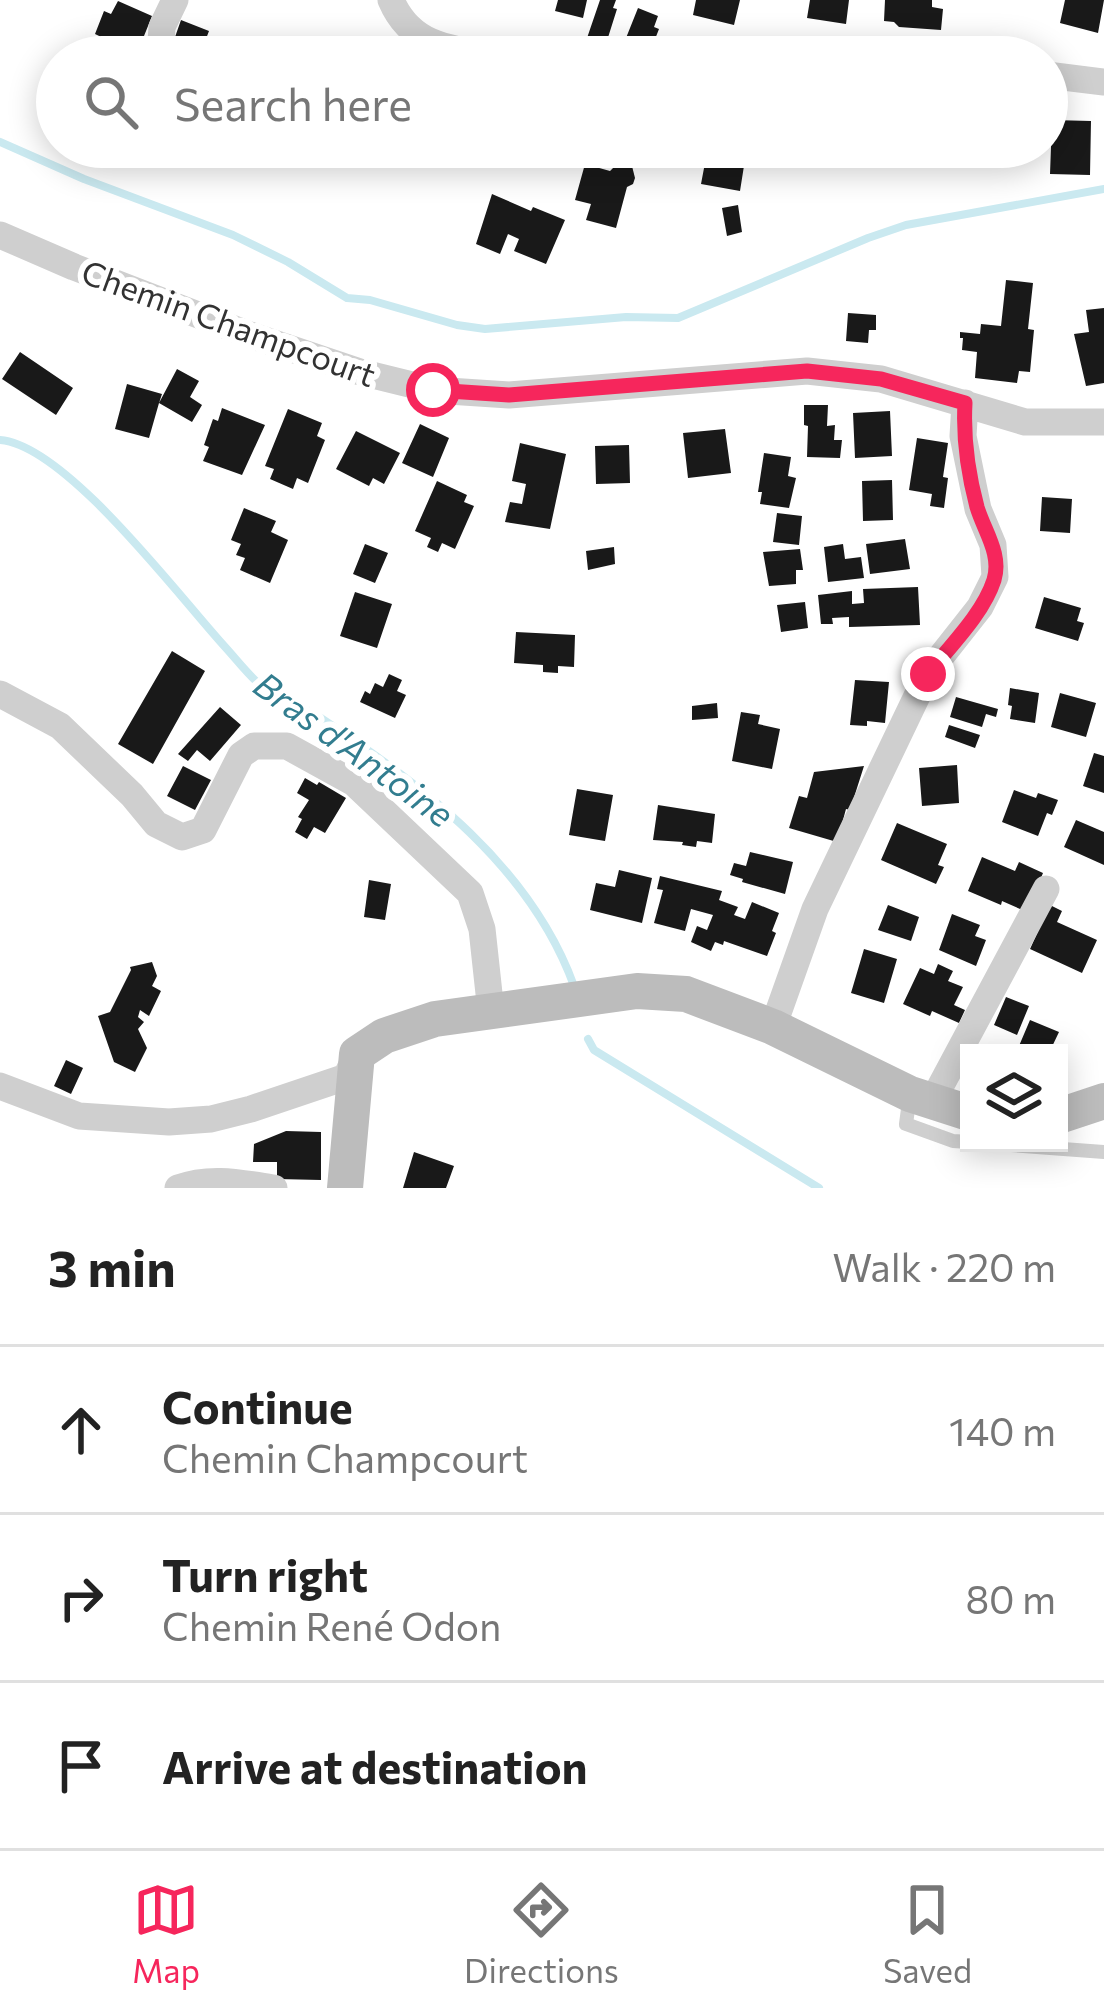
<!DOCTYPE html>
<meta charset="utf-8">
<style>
body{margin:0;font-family:Commissioner,sans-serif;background:#f2f2f2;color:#222}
.controls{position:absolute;right:36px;bottom:36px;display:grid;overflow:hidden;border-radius:0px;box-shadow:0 6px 30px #0003}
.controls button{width:108px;height:108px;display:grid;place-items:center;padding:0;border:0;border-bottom:3px solid #e0e0e0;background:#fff;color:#222;font:60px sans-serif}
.stop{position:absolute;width:36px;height:36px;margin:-27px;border:9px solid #f6265c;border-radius:50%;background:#fff}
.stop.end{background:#f6265c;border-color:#fff;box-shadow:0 3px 12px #0008}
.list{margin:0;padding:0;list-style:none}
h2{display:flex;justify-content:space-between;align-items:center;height:156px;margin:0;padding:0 48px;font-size:51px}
h2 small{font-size:39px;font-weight:400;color:#767676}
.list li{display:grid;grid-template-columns:78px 1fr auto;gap:36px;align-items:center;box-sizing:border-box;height:168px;padding:0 48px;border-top:3px solid #e0e0e0}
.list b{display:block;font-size:45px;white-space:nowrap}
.list p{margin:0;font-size:39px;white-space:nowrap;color:#767676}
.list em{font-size:39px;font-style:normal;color:#767676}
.icon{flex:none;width:66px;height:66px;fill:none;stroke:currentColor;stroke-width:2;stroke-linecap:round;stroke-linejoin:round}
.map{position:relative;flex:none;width:1104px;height:1188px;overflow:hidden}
.search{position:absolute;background:#fff;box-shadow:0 6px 30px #0003;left:36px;right:36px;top:36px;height:132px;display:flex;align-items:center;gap:30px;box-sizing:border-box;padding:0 42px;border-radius:66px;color:#767676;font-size:45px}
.sheet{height:660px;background:#fff}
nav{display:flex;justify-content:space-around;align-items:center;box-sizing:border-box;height:168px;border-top:3px solid #e0e0e0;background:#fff;font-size:33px;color:#767676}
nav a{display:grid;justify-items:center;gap:6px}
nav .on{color:#f6265c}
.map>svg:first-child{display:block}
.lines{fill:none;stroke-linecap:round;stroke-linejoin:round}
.stream{stroke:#cae9f0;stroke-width:8}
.building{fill:#191919}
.service{stroke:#cfcfcf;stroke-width:14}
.minor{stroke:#cfcfcf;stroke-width:27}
.secondary{stroke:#bcbcbc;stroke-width:36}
.route{stroke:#f6265c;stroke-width:15}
.labels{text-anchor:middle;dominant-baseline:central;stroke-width:12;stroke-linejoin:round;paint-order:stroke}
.street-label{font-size:33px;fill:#323232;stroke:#fff}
.water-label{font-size:36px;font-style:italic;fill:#327d8f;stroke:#fff}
</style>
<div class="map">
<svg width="1104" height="1188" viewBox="0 0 1104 1188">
<rect width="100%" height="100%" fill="#fff"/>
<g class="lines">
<path class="stream" d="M0,142L84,179L233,235L288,262L347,298L370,300L457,325L485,329L626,317L678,318L868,238L906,225L1104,189
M0,440C66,445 180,598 226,648C236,659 246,672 257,682C276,696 300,705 321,718C424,786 531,867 574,986
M588,1039L594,1050L819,1188"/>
</g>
<path class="building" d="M558,0H587L583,18L555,11Z
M600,0H616L613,8L617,9L605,47L586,41Z
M696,0H740L734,25L693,15Z
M810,0H849L846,24L807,18Z
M885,0H932V7L943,9L941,30L899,27L894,22L884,21Z
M1065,0H1104L1098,33L1060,23Z
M118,1L152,16L142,41L132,36L126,49L95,34L104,11L111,14Z
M638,8L658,16L654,27L659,29L648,57L622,48Z
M181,20L209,31L199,57H168Z
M1052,120L1091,121L1090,175L1050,174Z
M708,147H747L740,191L701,184Z
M620,161L632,166L635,178L633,184L627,187L616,228L586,220L591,204L575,200L585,164L610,171Z
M492,194L531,211L533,207L565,220L546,264L514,251L519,239L508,234L500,254L476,244Z
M738,205L742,232L727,236L722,208Z
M1006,280L1033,283L1028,329L1034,330L1030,372L1019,371L1017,383L975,378L977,352L962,350L963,338H960V332L980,334L981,324L1001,326Z
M1104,308V383L1086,386L1074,334L1089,332L1086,310Z
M848,313L876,315V330H869L868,343L846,341Z
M20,352L73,388L56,415L2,379Z
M177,369L199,381L190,397L202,405L192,422L159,403L149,438L115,429L127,384L162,394L159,403Z
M804,405H828L827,426L835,425L834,440H842L840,458L807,457L808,426L804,425Z
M222,408L265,425L242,475L203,461L209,447L204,445L213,419L218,421Z
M288,409L322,423L317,436L325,440L308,483L297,478L293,489L270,479L274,469L265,466Z
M890,411L892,456L855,458L853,413Z
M420,424L449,438L433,477L402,463Z
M725,429L731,473L688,478L683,433Z
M356,431L400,453L384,484L373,478L369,486L336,469Z
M917,438L948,443L943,477L948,478L944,508L930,506L932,494L909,490Z
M520,443L566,454L550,529L505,522L510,502L522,504L526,484L512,481Z
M629,445L630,483L596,484L595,446Z
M764,453L791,457L788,476L796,478L789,508L760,504L762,492H758Z
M892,480L893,520L863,521L862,481Z
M437,481L467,495L464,502L474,506L455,549L442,543L438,552L427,547L431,538L415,531Z
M1042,497L1072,499L1070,533L1040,531Z
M244,508L276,521L271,532L288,540L270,583L240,570L245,558L236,555L241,544L231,540Z
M777,513L802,516L799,545L773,542Z
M905,539L910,569L870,574L866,544Z
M365,544L388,553L375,583L353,574Z
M843,544L845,559L861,557L864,578L828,582L824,547Z
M614,547L615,564L588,570L586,551Z
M800,549L803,570H796V584L769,586L763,552Z
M918,587L920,625L849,627V617L832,618L833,624H821L818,595L852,591V604L864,603L863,589Z
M355,592L392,604L377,648L340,636Z
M1044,597L1081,608L1077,621L1084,623L1078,641L1035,628Z
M805,602L808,628L781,632L777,605Z
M516,632L575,635L574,667L558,666V673L543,672V665L514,663Z
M172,651L205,671L153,764L118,744Z
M389,674L402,680L397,691L406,695L395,718L360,702L365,691L370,694L375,683L383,687Z
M855,680L889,682L885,723L867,721V726L850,725Z
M1010,688L1039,693L1035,723L1010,719L1012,706L1008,705Z
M1060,693L1096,703L1086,737L1051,727Z
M956,697L998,709L996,717L986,714L982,727L950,717Z
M717,703L718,718L692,720V706Z
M220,707L241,725L210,761L197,750L188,761L178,754Z
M741,712L760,715L758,724L780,729L772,769L732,761Z
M949,725L980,735L975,748L945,737Z
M1094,753L1104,756V793L1083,786Z
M957,765L959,803L922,806L919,768Z
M183,766L211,780L195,810L167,796Z
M864,766L850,810L846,809L837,842L789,828L799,796L807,798L814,772Z
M305,778L317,785L319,782L346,798L325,833L314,827L307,839L295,832L302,819L298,817L309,800L297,793Z
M577,789L613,795L605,841L569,835Z
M1014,790L1036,798L1038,793L1058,800L1052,815L1047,813L1038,836L1002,822Z
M658,805L715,814L712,843L697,841L696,847L682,845L683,842L653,840Z
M1076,820L1104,832V865L1064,847Z
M897,823L947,844L938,865L944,867L936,884L881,860Z
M750,852L793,862L785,894L742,882L743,879L730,875L734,863L746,866Z
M982,857L1015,871L1019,862L1043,873L1027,912L1002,901L1001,905L968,891Z
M619,870L652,878L642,923L590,910L596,883L615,887Z
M660,876L722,891L719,900L738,907L734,915L745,919L752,902L779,913L772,931L776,933L767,956L724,941L723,945L715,942L711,951L691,942L697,926L707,930L713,915L691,909L685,931L654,923L663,890L657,889Z
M369,880L391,884L385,920L364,917Z
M888,905L919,917L911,941L878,930Z
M1050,905L1062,911L1057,922L1097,940L1082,973L1030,949Z
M952,914L980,925L975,936L986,940L976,966L939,950Z
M864,949L897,959L884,1003L851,993Z
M152,962L157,976L152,986L161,991L149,1016L140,1010L138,1017L144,1022L138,1029L147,1048L135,1072L114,1062L98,1016L110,1012L131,970L130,967Z
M938,964L953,971L948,981L963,987L954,1005L965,1010L959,1023L932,1011L930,1016L903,1004L920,968L934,974Z
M1006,997L1029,1006L1017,1035L994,1025Z
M1030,1020L1059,1032L1049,1053H1016Z
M66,1060L83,1068L71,1094L54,1086Z
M286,1131L321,1132V1180L277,1179V1162H253L254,1144Z
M414,1152L454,1166L446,1188H403Z"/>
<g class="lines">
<path class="service" d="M910,1094L906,1124L953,1141L969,1142
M983,1143L1104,1152"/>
<path class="minor" d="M391,0C413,52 460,49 509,57
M160,57L162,27L175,0
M845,57L877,54L900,57
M1047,75L1104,82
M0,235L74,267L250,335L360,372L433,390L509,395L807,371L881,379L1025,422H1104
M0,694L60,726L132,795L156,824L182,837L203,830L241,755L254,746H287L354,783L470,893L482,929L491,1012
M773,1027L815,909L928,673L980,607L995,577L993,545L978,509L963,436L965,403
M0,1086L79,1116L169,1122L211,1119L251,1109L346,1077L357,1054
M932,1102L1046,889
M178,1188C211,1176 241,1183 274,1188"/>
<path class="secondary" d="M1059,1116L1104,1101
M345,1188L357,1054L384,1036L435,1019L637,991L686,994L773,1027L910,1094L969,1113"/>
</g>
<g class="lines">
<path class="route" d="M433,390L509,395L807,371L881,379L965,403C963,438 968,473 977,507C984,531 1002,554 994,580C983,614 950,646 928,674"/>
</g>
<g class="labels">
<g class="street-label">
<text transform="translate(229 322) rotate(20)">Chemin Champcourt</text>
</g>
<g class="water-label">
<text transform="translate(355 748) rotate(36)">Bras d'Antoine</text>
</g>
</g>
</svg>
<div class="controls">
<button><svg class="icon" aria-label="layers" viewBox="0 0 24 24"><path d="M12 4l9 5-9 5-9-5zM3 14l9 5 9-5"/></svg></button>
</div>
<div class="stop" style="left:433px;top:390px"></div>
<div class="stop end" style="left:928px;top:674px"></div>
<div class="search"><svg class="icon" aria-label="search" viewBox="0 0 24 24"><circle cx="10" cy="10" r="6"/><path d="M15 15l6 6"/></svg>Search here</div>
</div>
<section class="sheet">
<h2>3 min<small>Walk · 220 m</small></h2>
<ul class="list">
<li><svg class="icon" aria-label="ahead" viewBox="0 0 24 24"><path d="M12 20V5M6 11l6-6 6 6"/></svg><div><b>Continue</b><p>Chemin Champcourt</p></div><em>140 m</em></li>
<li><svg class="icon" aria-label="right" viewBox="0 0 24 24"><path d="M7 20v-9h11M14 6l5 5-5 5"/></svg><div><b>Turn right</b><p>Chemin René Odon</p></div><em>80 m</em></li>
<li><svg class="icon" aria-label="arrive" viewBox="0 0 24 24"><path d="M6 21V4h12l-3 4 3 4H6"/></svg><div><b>Arrive at destination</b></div></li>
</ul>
</section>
<nav>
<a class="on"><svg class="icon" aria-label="map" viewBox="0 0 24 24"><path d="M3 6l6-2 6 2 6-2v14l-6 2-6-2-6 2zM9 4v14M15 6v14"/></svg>Map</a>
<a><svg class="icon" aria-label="directions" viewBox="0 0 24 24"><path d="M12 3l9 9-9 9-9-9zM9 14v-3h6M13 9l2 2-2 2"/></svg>Directions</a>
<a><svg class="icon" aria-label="saved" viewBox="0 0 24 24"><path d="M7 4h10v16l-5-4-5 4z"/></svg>Saved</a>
</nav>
